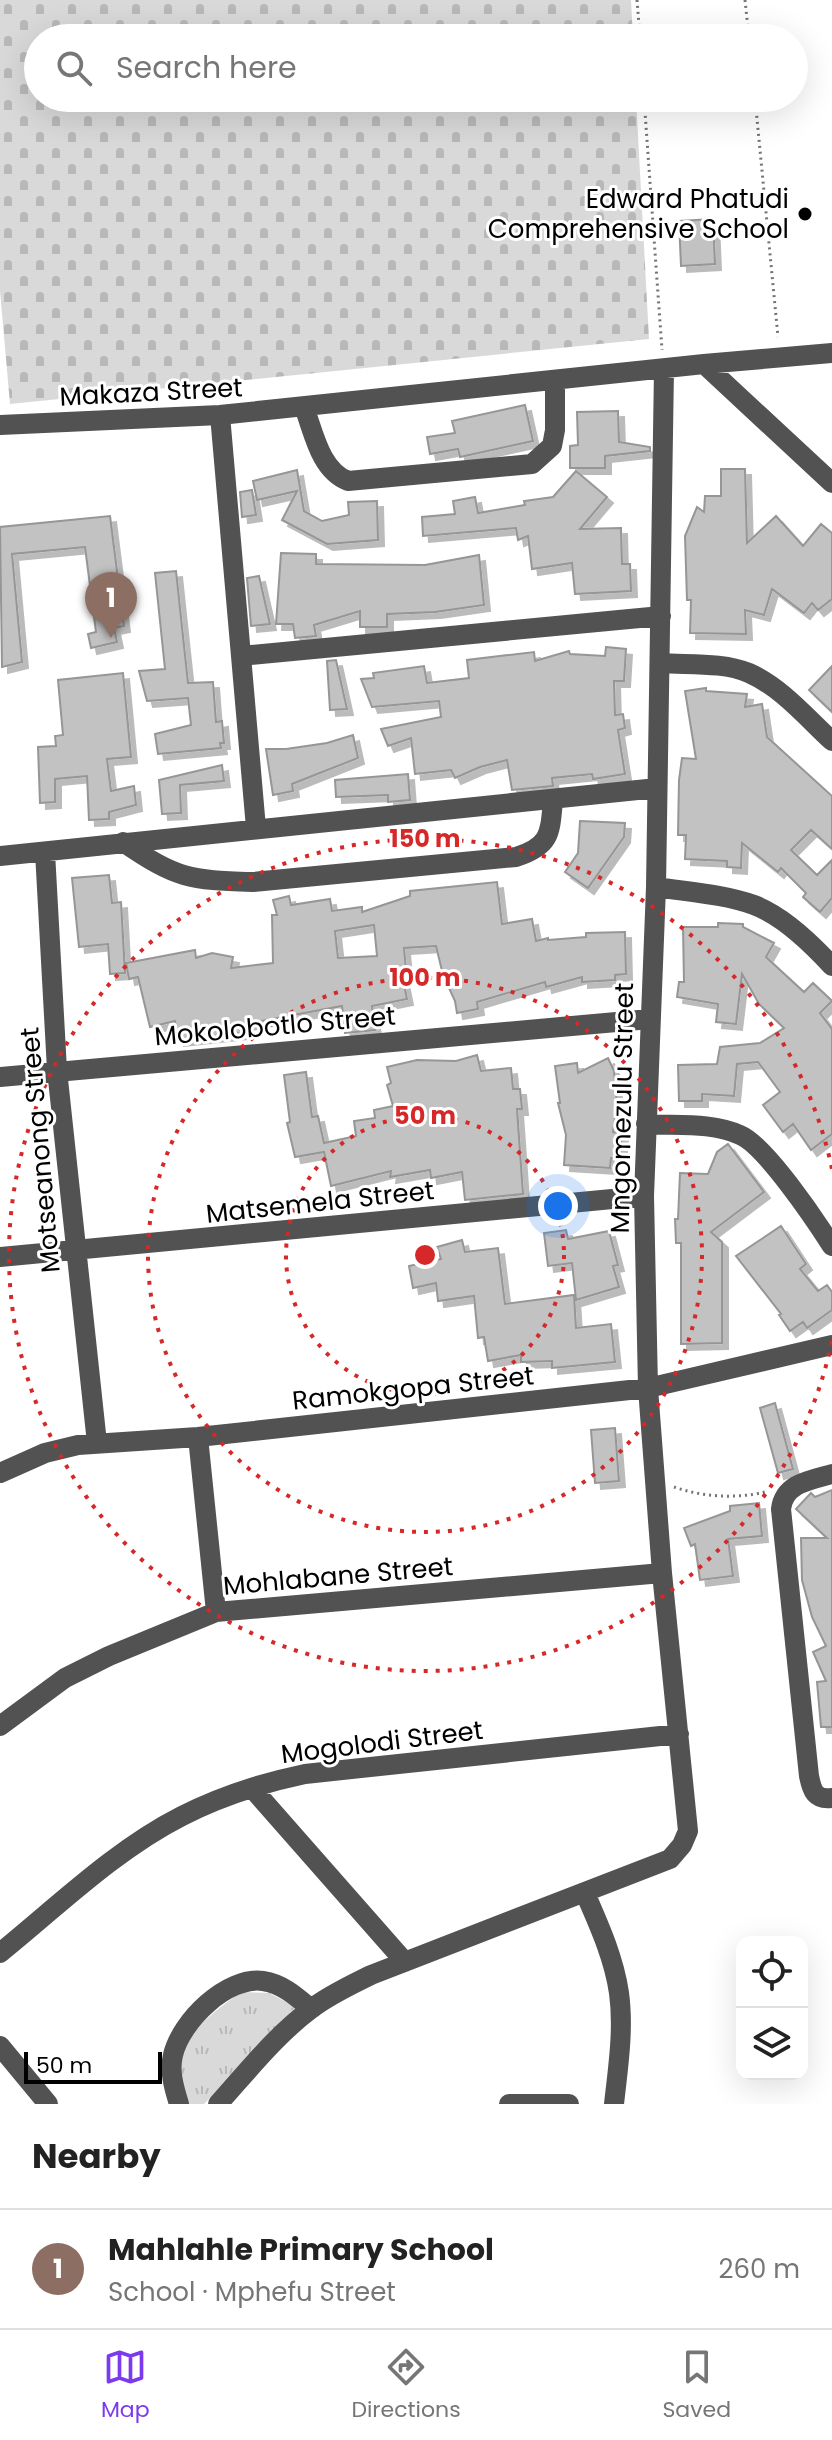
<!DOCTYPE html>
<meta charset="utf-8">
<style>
body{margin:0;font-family:Poppins,sans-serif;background:#f6f6f6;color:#222}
.controls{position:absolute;right:24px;bottom:24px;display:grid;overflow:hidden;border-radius:16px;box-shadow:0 8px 32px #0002}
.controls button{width:72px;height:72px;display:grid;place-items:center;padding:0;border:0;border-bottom:2px solid #e0e0e0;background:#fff;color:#222;font:40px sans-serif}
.scale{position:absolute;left:24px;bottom:20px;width:138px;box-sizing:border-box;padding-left:8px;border:4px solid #000;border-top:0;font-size:22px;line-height:28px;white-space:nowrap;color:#000;-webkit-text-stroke:6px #fff;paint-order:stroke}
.you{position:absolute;left:558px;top:1206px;width:28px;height:28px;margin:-20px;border:6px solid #fff;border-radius:50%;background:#1a73e8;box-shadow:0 0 0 12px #1a73e833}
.badge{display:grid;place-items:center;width:52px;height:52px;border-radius:50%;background:#7c3aed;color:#fff;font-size:26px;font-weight:700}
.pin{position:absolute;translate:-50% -66px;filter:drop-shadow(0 2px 4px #0008)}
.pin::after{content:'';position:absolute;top:42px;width:28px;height:24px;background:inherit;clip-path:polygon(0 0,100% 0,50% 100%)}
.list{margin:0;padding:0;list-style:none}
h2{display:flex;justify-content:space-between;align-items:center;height:104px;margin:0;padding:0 32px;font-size:34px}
h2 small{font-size:26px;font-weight:400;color:#767676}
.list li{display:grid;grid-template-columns:52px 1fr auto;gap:24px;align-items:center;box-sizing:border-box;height:120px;padding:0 32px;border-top:2px solid #e0e0e0}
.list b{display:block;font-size:30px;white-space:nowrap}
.list p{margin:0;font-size:26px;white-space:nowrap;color:#767676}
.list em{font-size:26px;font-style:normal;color:#767676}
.icon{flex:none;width:44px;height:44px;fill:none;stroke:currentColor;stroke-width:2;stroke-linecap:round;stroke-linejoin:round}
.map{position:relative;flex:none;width:832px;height:2104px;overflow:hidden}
.search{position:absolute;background:#fff;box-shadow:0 8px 32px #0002;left:24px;right:24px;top:24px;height:88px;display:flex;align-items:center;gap:20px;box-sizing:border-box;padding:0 28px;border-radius:44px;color:#767676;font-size:30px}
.sheet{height:224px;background:#fff}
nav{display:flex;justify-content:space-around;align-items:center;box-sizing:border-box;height:112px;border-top:2px solid #e0e0e0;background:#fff;font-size:22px;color:#767676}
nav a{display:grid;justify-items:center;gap:4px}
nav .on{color:#7c3aed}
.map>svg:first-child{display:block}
.grass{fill:url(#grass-tufts)}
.cemetery{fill:url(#cemetery-stones)}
.building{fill:#c2c2c2;stroke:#969696;stroke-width:2;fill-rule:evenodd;filter:url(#shadow)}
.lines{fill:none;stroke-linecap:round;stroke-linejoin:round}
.path{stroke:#747474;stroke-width:3;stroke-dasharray:2 4;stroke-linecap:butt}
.minor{stroke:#525252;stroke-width:20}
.ring{fill:none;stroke:#d62828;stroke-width:4;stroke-dasharray:4 8}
.poi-dot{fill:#000;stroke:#fff;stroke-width:3}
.labels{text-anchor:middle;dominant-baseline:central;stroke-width:6;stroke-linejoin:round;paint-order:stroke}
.poi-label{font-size:26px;fill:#000;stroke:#fff;text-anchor:end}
.street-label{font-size:26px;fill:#000;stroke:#fff}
.centre{fill:#d62828;stroke:#fff;stroke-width:4}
.ring-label{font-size:24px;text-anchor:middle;font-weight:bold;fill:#d62828;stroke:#fff;stroke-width:6;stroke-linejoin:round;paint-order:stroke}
</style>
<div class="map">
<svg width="832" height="2104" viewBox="0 0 832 2104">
<defs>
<pattern id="grass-tufts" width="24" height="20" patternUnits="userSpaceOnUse" patternTransform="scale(2)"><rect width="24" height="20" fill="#d9d9d9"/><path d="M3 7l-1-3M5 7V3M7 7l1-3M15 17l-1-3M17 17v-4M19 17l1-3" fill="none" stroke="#b8b8b8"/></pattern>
<pattern id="cemetery-stones" width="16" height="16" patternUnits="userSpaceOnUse" patternTransform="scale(2)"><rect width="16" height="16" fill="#d9d9d9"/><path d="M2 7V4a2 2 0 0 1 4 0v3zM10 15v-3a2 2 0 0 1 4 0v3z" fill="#b8b8b8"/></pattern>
<filter id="shadow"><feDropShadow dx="6" dy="6" stdDeviation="0" flood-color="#0004"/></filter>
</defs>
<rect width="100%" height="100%" fill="#fff"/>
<path class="grass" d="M241,1992L269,1993L296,2007L204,2104H189C185,2095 178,2083 178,2074C177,2037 215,2011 241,1992Z"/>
<path class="cemetery" d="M0,0H631L633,38H38V98H636L649,339L10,404L0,291Z"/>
<path class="building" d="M713,219L715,264L681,266L679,221Z
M525,405L533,441L460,457L458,449L430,454L427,437L455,433L452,421Z
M618,411L619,442L650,447V451L605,456V468H570V446L578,445L577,412Z
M721,469H745L747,543L776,516L803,546L821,524L832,533V599L818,610L812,603L804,613L772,589L764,615L745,610L746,634L690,633L691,600H687L685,536L697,507L704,512L705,496H721Z
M297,470L304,511L322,521L349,515L348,502L377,501L378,540L327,544L282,520L297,491L257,500L253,481Z
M576,471L607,497L580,529L621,528L622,564H630L631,591L575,594L572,563L532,569L528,536L518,540L516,528L423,536L422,517L455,514L453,501L475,497L478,513L525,505L524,501L553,497Z
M252,490L256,515L242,517L240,492Z
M110,516L124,626L114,628L117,642L91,648L88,634L96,632L85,547L12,554L22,662L2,667L0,527Z
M281,553L316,554V564L425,565L479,555L484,605L435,612L387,614V627H360V611L314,625L316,636L295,638L293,624H276Z
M176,571L188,683L213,682L216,722L222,721L224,743H220L221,748L158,754L155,734L191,725L188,698L147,701L139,671L165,669L155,573Z
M259,576L270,624L251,626L247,578Z
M606,647L626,649L624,681H614L615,715L623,714L625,728L618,730L625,774L593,779L592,774L552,778L553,786L512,790L507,760L480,767L455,778L451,770L415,774L411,738L388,746L381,729L441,717L439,701L372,707L361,679L374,678L373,673L424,666L427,683L469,678L467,660L534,652L535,661L569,651L570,654L605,656Z
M336,660L347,709L330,710L327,661Z
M832,666V712L809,690Z
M123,673L131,757L107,759L111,791L134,786L136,805L109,812V819L89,820L87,776L55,779V802L40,803L38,747L56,746L55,736L63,735L58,680Z
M706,688V691L747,694L745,707L762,704L767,737L832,796V849L811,830L791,850L817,875L832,860V898L820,912L803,897L806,893L781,868L778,872L742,843L741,868L727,867V861L685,859L686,835H678L679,780L682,758L696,759L685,691Z
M353,735L358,758L292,784L293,791L273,795L266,749H286L327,743Z
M222,765L224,781L180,785L181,813L162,814L159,780Z
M408,774L410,800L388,802V795L336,797L335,780Z
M580,821L625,823L624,837L588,888L565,872L578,853Z
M109,875L112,903L121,902L125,973L110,974L108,944L79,947L72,878Z
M497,882L502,924L532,919L536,941L548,938V940L586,937V933L625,932L626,974L615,975V980L582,982V977L546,987L545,982L477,1002L478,1009L457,1013L455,1001L443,975L436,946L404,948L406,970H401L407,999L372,1006L375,1030L345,1033L342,1006L240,1025L241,1033L178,1040L175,1021L150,1027L138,977L129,979L126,963L195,950L196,958L212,953L233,957L231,968L273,963L272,915H277L273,900L289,896L291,905L330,899L332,911L362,907V912L410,896V891ZM374,925L377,956L338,958L335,931Z
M718,923L743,924V927L774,943L766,957L804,992L813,983L832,1001L820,1013L832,1029V1134L811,1150L793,1124L783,1132L763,1105L780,1092L758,1062L737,1064L734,1096L702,1094V1101H679L678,1065L717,1064L720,1047L760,1043L784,1028L759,1004L742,974L736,1024L716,1022L718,1004L677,997L679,982H684L683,927H718Z
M477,1055L481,1071L511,1068L513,1089H520L522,1109H517L523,1194L465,1200L462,1172L431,1178L430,1170L390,1177L391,1171L331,1186L324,1152L295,1157L287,1123L290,1122L284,1075L306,1072L312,1117L318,1116L324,1143L356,1136L354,1121L375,1118L374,1110L393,1106L387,1085L391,1083L387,1067L417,1060L456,1061Z
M608,1058L614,1071L617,1104L613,1132L622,1133L620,1159L611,1158L610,1168L564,1165L566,1135L558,1103H560L555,1066L577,1063L578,1073Z
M728,1144L764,1192L711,1232L722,1242V1343L681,1344V1243H676L675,1219H678L680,1173L708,1174L717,1152Z
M781,1226L806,1264L800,1269L818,1291L827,1285L832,1292V1310L807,1328L803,1322L790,1331L779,1315L781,1314L736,1256Z
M566,1230L568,1239L609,1231L618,1265L613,1266L619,1287L576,1300L572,1263L548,1266L544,1233Z
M462,1240L465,1252L498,1248L505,1304L574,1295L576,1328L611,1324L615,1362L552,1368V1361L521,1362V1355L488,1361L484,1337L478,1338L474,1296L438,1301L436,1283L413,1288L409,1266L441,1259L437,1247Z
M775,1403L793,1469L778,1473L760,1408Z
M615,1428L619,1481L595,1483L591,1430Z
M832,1490V1727H821L817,1682L826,1681L813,1652L826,1646L812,1617L802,1580L801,1538H827L796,1509L811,1493L815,1497Z
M759,1503L762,1536L728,1539L733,1576L700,1580L695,1544L691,1546L684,1528L730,1511V1506Z"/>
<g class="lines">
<path class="path" d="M637,0L640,38
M745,0L749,38
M644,98L662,350
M755,98L778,337
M674,1487C703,1497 736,1499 765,1492"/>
<path class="minor" d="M704,364L832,483
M304,407C314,433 320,470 348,481L532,464L552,446L555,430V380
M220,415L256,828
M0,425L220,415L704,364L832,353
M241,656L661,616
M661,663C688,665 724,662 749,673C781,687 807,718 832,741
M123,842C177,879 189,880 253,882L516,857C551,846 550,833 553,800
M45,852L57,1070L97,1443
M0,856L657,788
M656,887C688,892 723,894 754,905C783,916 811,943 832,966
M0,1077L650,1019
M646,1124C676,1126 712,1122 740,1135C765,1145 816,1221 832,1246
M0,1257L644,1196
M198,1437L216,1612
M0,1473L45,1453L78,1445L198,1437L648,1388L832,1345
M832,1474C811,1480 784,1483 781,1509L809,1776C812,1791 815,1800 832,1798
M0,1726L65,1678L109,1656L216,1612L662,1573
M252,1788L405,1962
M585,1893C599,1925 614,1958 619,1993C624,2029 618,2068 614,2104
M0,1953C58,1906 115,1850 182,1816C221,1796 262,1783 305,1774L679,1734
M0,2046L48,2104
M179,2104C174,2088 169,2071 173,2055C181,2021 227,1976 263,1981C283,1984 297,1997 311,2009
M218,2104C247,2072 276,2035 311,2009C329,1995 351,1985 371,1975L670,1859L682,1845L688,1831L662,1573L648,1388L644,1196L656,887L664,369
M509,2104H569"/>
</g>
<g class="ring">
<circle cx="425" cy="1255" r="139"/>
<circle cx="425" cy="1255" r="277"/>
<path d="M832 1341A416 416 0 1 1 832 1169"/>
</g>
<circle class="poi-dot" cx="805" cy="214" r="8"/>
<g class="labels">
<g class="poi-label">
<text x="789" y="199">Edward Phatudi<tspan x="789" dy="30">Comprehensive School</tspan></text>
</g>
<g class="street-label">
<text transform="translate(151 392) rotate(-3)">Makaza Street</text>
<text transform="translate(275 1026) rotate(-5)">Mokolobotlo Street</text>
<text transform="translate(622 1108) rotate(-89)">Mngomezulu Street</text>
<text transform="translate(40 1150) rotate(-95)">Motseanong Street</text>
<text transform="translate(320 1202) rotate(-6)">Matsemela Street</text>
<text transform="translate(413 1388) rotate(-6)">Ramokgopa Street</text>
<text transform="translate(338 1576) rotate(-5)">Mohlabane Street</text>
<text transform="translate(382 1742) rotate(-7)">Mogolodi Street</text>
</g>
</g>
<circle cx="425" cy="1255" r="12" class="centre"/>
<g class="ring-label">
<text x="425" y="847">150 m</text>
<text x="425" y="986">100 m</text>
<text x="425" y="1124">50 m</text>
</g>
</svg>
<div class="controls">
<button><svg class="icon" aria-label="locate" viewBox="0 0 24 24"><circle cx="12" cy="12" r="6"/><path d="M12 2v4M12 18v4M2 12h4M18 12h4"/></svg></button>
<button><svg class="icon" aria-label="layers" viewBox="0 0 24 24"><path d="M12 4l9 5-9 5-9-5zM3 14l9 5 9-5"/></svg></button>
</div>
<div class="scale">50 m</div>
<div class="you"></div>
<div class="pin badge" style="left:111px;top:638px;background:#8d6e63">1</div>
<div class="search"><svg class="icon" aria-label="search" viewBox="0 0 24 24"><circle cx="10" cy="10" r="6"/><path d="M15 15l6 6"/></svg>Search here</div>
</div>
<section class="sheet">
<h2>Nearby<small></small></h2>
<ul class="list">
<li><span class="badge" style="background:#8d6e63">1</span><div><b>Mahlahle Primary School</b><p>School · Mphefu Street</p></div><em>260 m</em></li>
</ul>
</section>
<nav>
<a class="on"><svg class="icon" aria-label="map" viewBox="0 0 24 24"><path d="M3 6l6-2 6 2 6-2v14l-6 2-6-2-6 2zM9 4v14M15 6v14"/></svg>Map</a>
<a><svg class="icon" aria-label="directions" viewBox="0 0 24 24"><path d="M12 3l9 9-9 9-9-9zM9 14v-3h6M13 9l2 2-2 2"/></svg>Directions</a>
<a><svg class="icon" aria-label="saved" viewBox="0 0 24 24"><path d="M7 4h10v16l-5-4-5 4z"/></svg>Saved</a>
</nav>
